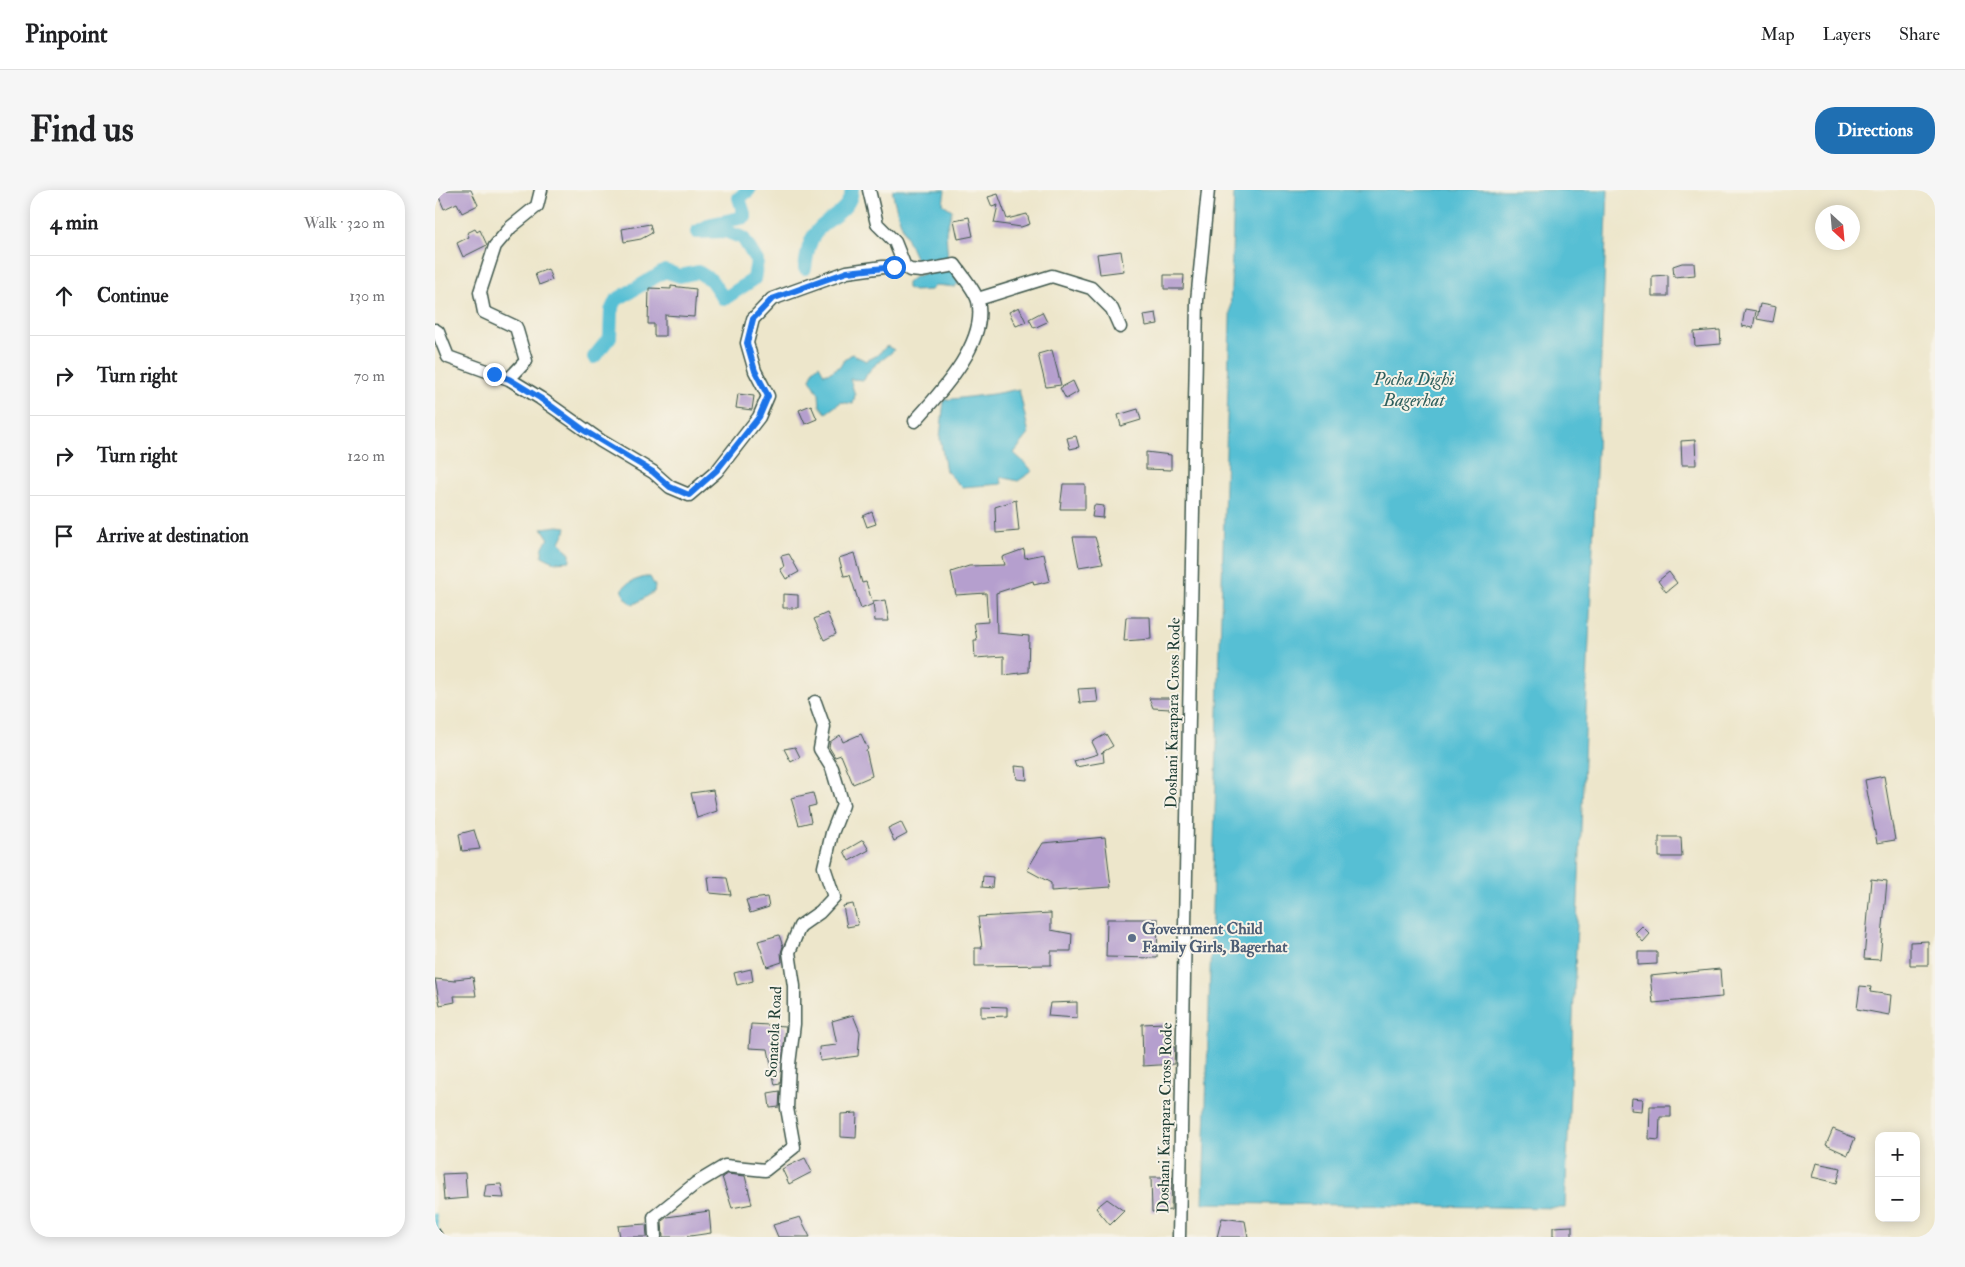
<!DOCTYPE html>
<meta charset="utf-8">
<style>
body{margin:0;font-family:"IM FELL Double Pica",serif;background:#f6f6f6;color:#202124}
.controls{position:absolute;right:15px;bottom:15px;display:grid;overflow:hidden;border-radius:10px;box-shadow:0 2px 12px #0003}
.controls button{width:45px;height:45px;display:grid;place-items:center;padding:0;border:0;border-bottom:1px solid #e0e0e0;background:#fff;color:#202124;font:25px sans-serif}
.compass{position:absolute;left:1380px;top:15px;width:45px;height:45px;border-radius:50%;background:#fff;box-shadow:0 2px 12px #0003;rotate:154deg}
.stop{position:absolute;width:15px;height:15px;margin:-11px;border:4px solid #1a73e8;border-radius:50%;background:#fff}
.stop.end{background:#1a73e8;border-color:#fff;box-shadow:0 1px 5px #0008}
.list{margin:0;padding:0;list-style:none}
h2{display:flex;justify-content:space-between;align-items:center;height:65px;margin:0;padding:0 20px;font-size:21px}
h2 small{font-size:16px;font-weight:400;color:#757577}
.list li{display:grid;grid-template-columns:32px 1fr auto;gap:15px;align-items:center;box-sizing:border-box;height:80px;padding:0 20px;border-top:1px solid #e0e0e0}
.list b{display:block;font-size:19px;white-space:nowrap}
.list em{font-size:16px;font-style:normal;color:#757577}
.icon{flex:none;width:28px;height:28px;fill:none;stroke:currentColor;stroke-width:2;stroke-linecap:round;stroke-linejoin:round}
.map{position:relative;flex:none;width:1500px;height:1047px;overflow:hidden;border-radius:20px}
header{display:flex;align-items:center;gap:30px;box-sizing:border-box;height:70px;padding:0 25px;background:#fff;border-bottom:1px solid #e0e0e0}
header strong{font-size:24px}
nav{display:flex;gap:28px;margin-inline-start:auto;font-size:18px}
.intro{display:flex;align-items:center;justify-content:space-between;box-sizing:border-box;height:120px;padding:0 30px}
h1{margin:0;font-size:35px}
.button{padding:12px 22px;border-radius:20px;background:#1f6fb2;color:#fff;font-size:18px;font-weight:700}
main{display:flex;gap:30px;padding:0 30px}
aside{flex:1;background:#fff;border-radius:20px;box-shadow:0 2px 12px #0003}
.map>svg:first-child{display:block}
.water{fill:#57bfd4;stroke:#3b7e84}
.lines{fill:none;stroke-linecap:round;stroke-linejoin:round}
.stream{stroke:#57bfd4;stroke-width:4}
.canal{stroke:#57bfd4;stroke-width:14}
.building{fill:#b59fce}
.minor-casing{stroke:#3e564b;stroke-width:15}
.minor{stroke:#fff;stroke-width:12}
.route{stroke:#1a73e8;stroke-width:6}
.service-dot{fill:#5c6f8a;stroke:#f7f3e8;stroke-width:2}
.labels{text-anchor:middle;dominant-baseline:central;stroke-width:4;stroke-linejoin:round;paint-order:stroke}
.street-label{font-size:16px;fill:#1f3d34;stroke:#f7f3e8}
.service-label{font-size:16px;font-weight:bold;fill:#4e5e75;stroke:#f7f3e8;text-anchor:start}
.water-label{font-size:18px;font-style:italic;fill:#2d5e5c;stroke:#f7f3e8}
</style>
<header>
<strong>Pinpoint</strong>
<nav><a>Map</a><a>Layers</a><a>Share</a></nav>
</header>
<div class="intro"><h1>Find us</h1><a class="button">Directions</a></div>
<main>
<aside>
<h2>4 min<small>Walk · 320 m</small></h2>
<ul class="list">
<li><svg class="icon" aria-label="ahead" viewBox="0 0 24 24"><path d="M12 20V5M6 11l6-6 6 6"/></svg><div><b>Continue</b></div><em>130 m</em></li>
<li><svg class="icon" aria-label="right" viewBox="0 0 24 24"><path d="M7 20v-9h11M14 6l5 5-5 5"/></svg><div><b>Turn right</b></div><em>70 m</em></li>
<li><svg class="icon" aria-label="right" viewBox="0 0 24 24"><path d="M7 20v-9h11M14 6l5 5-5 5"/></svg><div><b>Turn right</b></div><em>120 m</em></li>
<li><svg class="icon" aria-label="arrive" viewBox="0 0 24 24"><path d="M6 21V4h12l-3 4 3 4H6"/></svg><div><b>Arrive at destination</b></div></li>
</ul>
</aside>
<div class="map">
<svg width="1500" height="1047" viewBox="0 0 1500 1047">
<rect width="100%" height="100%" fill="#f7f3e8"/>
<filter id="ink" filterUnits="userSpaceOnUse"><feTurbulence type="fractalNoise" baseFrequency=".02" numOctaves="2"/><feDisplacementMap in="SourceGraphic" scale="10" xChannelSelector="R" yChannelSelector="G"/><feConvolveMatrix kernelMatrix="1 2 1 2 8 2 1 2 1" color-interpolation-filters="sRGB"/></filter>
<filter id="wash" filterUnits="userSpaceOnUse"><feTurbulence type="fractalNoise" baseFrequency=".0096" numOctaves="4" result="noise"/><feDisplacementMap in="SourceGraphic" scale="20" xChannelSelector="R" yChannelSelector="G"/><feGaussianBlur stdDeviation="1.12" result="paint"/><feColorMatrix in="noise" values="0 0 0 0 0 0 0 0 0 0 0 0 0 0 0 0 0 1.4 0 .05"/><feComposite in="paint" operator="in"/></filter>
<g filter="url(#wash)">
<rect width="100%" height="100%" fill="#ede6cb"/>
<path class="water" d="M457,0H510L508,14L517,20L511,42L513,72L485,78C473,53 462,27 457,0Z
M799,0H1173L1130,1018L768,1013Z
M518,80L525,95L522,94L520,97L501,95L496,100L479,101L472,98V93C483,81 503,82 518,80Z
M452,156L459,160C448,171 435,175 429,190L415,189L420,205L418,214L406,212L391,223L385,216L384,204L375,189L379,179L384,175L389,184L396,182L405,176L410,169L417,164L431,171L441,166Z
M584,199L594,244L579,263L598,281L583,291L566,287L567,294L527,297L511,281L505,248L509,210L558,204Z
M123,336L131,337L130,342L125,352L135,364V371L119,372L107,366C107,358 108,354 114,349L107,338Z
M210,387H215L220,396L219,402L198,415C176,397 194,392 210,387Z"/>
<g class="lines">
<path class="stream" d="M0,1025L2,1040L4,1043"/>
<path class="canal" d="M370,78C372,65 373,52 382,41C392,28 415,22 417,0
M159,167L175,147L176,121L181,110L230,81L245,86L263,82L276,90L289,109L319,89L322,71L308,48L290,41L262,42L277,34L310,27L304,8L314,0"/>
</g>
<g id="blocks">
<path class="building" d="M1,0H36L43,15L27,23L22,13L9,19Z
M563,4L572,29L592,24L595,34L586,37L559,33L563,15L557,17L553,7Z
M534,27L538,46L523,49L519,30Z
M215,34L217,43L206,49L189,52L187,39Z
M40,39L42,42L45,40L52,55L28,67L22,53L34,47L32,43Z
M686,61L689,81L665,84L662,64Z
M1247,73H1259L1260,85L1239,87L1238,76Z
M113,79L117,90L104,95L100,84Z
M729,85H749L748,99H729Z
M1233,85V106H1217V86Z
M236,96L261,99L259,127L230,125V146H219V134H213L214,98L236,99Z
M1325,114L1341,117L1338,132L1322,129Z
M584,117L591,132L581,136L574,122Z
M1310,119L1321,121L1318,138L1307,136Z
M607,122L612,132L599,138L594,129Z
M721,123L723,134L711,136L709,125Z
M1285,140L1286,154L1260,156L1259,142Z
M617,160L626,195L611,197L603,164Z
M638,191L643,202L631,209L625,198Z
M303,204L319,206L317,220L301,218Z
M376,215L382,229L370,234L364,220Z
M703,219L706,230L686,236L683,225Z
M641,246L644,257L635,259L632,248Z
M1260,250L1261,275H1247L1246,251Z
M711,262L736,265V280L711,279Z
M628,294H650V319H625Z
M581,310L584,341L561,343L560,317Z
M659,315L669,316L668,328L657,327Z
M437,322L441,334L432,337L428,326Z
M638,347H660L668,373L644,377Z
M589,359L590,368L609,364L615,391L599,395L598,391L561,403L562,443L594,446L593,482L569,485V466L540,468L539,450H542L539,433L553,432L551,403L521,405L516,382L534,376L569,375L567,367Z
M419,363L427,393L431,392L438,414L426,419L415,385L409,386L404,368Z
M354,364L364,382L351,389L345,379L349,377L346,366Z
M1234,382L1242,393L1231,402L1223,391Z
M348,404L363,405V418H348Z
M450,410L454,431H440L438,412Z
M392,423L401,444L389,450L379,429Z
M691,427H715L716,449L689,451Z
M661,498L663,512L645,513L643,499Z
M714,508H737L735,519L718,518Z
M426,544L433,559L431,560L437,586L418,594L406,565L400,567L394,557L395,552L405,545L408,552Z
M671,544L678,556L666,563L668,562L669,572L641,577L639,571L663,564L657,552Z
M360,557L365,567L356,572L349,559Z
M580,576L591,577L592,590L582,589Z
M1449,586L1460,650L1442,653L1430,590Z
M278,600L282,621L262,628L256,603Z
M378,603L381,615L373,617L376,632L364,635L356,608Z
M466,632L472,644L459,651L453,638Z
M39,640L45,659L27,661L24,644Z
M670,647L676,697L616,701V693L592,680L608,653Z
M1224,647H1246L1247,667H1224Z
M428,650L434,660L414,671L409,661Z
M548,686L558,687L557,698L547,697Z
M273,687L292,688L296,705L275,703Z
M1436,689L1452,691L1445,770L1429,769Z
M332,707L334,717L315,723L311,710Z
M418,714L423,735L412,737L408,716Z
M616,723V740L637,744L636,761H616V775L540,776V758H547L543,727Z
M672,729H723L722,768L671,767Z
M1207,736L1215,744L1208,752L1200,743Z
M344,745L348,756L346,763L347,772L332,777L323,751Z
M1493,751V775H1475V752Z
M1203,762H1222V774L1203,775Z
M316,779L318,791L302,795L299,783Z
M1285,779L1287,807L1218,813L1215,786Z
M38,787L41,806H19L20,812L5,815L0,789L20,791V789Z
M1425,796L1436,797L1435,802L1456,805L1454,825L1422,819Z
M642,812V828L613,826L615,813Z
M546,816L572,817V826L546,827Z
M418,825L425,842L423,866L385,871L384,857L402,855L397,831Z
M729,833L730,857H740L739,874L708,876L707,834Z
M316,834L351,836L345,894L340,895L333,859L314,858Z
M345,901L344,917L335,918L333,903Z
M1197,908L1208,909L1207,921L1196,920Z
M1215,916H1236V927H1225L1224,950L1214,949Z
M422,923L421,948L406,947V924Z
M1398,939L1420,948L1413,965L1391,955Z
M370,968L377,982L354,994L347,979Z
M1381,973L1406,978L1402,993L1377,987Z
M30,983L32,1008L9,1010L7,984Z
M292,984L310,986L317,1014L297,1018L287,987Z
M716,987H737L736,1020L717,1022Z
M66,994L69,1008L49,1007L51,995Z
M672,1009L689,1021L675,1035L661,1018Z
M274,1021L276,1043L248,1047H228L227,1031L232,1027Z
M365,1027L375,1047H343L338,1035Z
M787,1028L810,1031L813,1047H782Z
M211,1034L212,1047H185L183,1036Z
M1137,1036V1047H1118V1037Z"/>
</g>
</g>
<g filter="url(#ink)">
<use href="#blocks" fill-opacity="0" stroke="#3e564b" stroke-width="1"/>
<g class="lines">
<defs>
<path id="minor" d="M434,0L442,34L460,52L470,77L475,80L486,81L520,75C526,84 540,100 543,111C553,152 506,202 480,231
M543,109L617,86L656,98L677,119L685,137
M0,140L3,142L13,167L74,189L105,208L166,251L218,282L235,297L254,305L282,281L324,227L333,206L320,181L312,153L318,129L337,109L412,82L448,77H470
M74,189L91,171L81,137L49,122L45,102L60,56L76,37L102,16L106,0
M0,1045L1,1047
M220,1047L219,1027L260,994L290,976L330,980L359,957L352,918L354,874L359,834V796L354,762L365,736L385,722L399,707L389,677L397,643L408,615L397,578L385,559L389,537L380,512
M744,1047L762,111L773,0"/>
</defs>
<use href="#minor" class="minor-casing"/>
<use href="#minor" class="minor"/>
</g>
</g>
<g class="lines" filter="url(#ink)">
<path class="route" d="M59,184L74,189L105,208L150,241L218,282L235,297L254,305L282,280L324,227L333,206L320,181L312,153L318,129L337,109L412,82L459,77"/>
</g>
<circle class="service-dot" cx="697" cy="748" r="5"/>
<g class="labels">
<g class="street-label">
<text transform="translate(738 523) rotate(-89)">Doshani Karapara Cross Rode</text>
<text transform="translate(339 842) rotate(-87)">Sonatola Road</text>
<text transform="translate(730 928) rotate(-89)">Doshani Karapara Cross Rode</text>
</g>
<g class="service-label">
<text x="707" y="739">Government Child<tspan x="707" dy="18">Family Girls, Bagerhat</tspan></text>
</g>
<g class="water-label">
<text x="979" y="189">Pocha Dighi<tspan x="979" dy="21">Bagerhat</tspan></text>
</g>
</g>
</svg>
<div class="controls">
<button>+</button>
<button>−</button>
</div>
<svg class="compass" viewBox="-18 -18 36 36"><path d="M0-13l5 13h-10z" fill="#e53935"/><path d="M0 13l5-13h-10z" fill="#757577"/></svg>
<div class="stop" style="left:459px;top:77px"></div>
<div class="stop end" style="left:59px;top:184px"></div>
</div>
</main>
